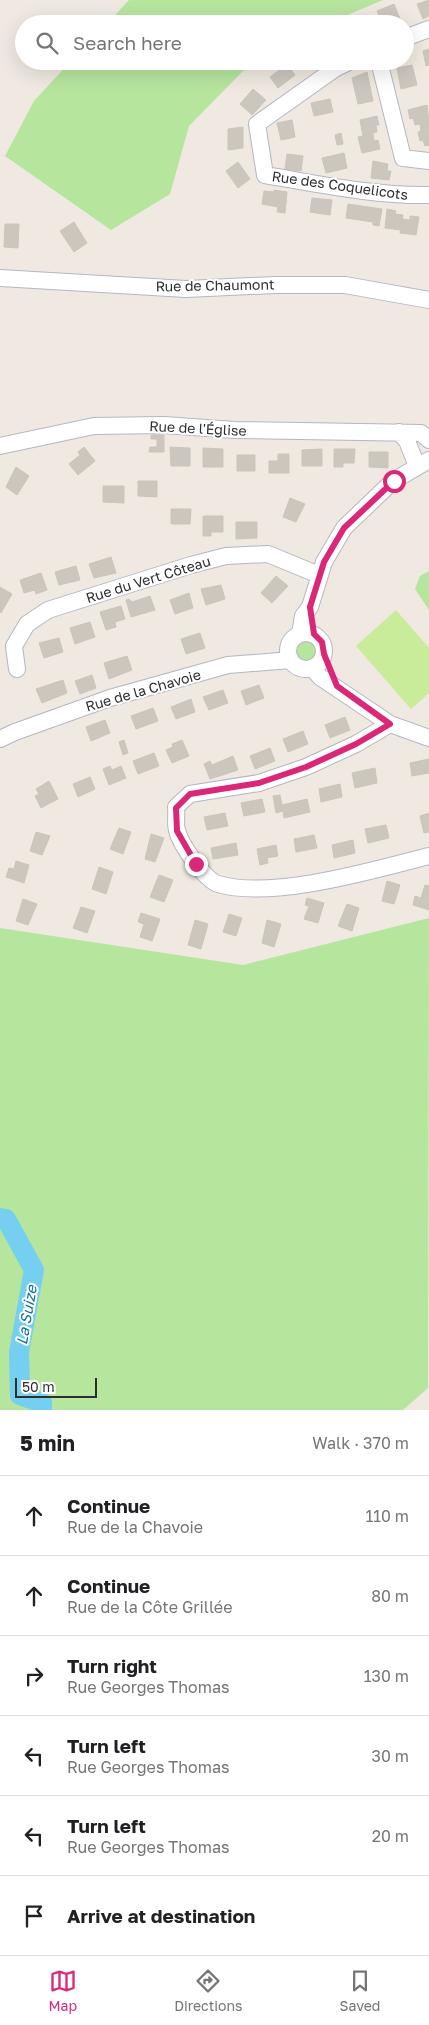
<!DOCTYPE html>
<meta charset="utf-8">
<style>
body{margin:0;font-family:"Golos Text",sans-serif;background:#f2f2f2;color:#202124}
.scale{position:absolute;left:15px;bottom:12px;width:82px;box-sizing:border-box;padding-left:5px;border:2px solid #2e2e2e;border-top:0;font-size:14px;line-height:18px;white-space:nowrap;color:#2e2e2e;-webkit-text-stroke:4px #fff;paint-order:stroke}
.stop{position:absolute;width:15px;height:15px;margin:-11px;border:4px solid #db2777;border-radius:50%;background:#fff}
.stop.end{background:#db2777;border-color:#fff;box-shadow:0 1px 5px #0008}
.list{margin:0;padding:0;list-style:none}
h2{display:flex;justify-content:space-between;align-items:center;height:65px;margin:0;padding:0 20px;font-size:21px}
h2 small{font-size:16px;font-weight:400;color:#757577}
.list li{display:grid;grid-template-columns:32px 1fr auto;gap:15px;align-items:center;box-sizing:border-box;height:80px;padding:0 20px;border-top:1px solid #e0e0e0}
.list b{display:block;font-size:19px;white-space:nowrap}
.list p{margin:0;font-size:16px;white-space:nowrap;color:#757577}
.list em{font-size:16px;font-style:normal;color:#757577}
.icon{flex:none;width:28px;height:28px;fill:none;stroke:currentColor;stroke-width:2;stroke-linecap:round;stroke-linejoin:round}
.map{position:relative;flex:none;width:429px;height:1410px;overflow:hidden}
.search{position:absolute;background:#fff;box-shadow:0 5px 20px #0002;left:15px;right:15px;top:15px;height:55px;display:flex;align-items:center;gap:12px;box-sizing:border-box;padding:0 18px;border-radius:28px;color:#757577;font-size:19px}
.sheet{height:545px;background:#fff}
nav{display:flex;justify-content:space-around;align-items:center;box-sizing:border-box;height:70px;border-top:1px solid #e0e0e0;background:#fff;font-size:14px;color:#757577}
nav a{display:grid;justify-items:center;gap:2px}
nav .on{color:#db2777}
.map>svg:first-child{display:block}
.green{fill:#b6e59e}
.pitch{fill:#c9ec9a}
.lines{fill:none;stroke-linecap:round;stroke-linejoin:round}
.river{stroke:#75cff0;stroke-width:20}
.building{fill:#cbc7bf;stroke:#cbc5ba}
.minor-casing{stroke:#b4b7c1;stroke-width:18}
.minor{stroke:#fff;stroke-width:16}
.route{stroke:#db2777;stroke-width:6}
.labels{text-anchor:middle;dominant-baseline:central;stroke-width:4;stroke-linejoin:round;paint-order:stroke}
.street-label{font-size:14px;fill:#2e2e2e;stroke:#fff}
.water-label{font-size:15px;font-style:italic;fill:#0d6fa3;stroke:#fff}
</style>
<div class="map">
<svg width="429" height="1410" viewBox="0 0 429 1410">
<rect width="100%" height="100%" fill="#efe9e1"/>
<path class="green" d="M129,0H383L326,24H107Z
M71,61H257L243,71L189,126L170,194L111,230L5,156L34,101Z
M429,571V610L415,589L420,576Z
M282 650a24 24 0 1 1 48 0a24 24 0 1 1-48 0Z
M429,918L428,1388L403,1410H0V928L243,965Z"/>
<path class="pitch" d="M396,610L429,648V693L411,709L356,646Z"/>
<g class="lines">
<path class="river" d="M0,1218L6,1219L34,1270L19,1352L20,1395L42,1403V1410"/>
</g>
<path class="building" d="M429,0V16L423,19L417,4Z
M394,4L402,24H382L377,11Z
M429,49V65L426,66L423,51Z
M287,64L295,75L278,88L270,77Z
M412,65L417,85L401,89L397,68Z
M367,72L373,101L358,104L352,78Z
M253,89L266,100L252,115L240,104Z
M330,99L333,112L314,116L311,103Z
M427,105L429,122L415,125L413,118L410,119L408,110Z
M377,116L379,125H376L377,132L363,136L360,120Z
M292,120L295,137L281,140L277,123Z
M429,122V145L425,146L423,140L420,141L418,132L421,131L420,124Z
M243,127V148L228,150V129Z
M341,133L343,144L337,145L335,135Z
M373,134L374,141L378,140L380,149L362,153L358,137Z
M344,153L347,168L326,173L322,158Z
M287,154L303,156L301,171L285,169Z
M373,161L388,164L387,171H391L389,180L371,178Z
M238,162L250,179L238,188L226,171Z
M274,190L287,192L285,213L277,212L278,207L262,204L264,191L274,192Z
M312,198L332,200L330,215L310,212Z
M348,204L382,209L379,226L373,225V222L346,218Z
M387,209L396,211L395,214L403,215L401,230L385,228Z
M410,216L419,217L416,235L400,233L402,219L410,220Z
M74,222L87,243L74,252L60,231Z
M5,224H19L18,248L4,247Z
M151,435H164V452H149L150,447H157V439H151Z
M84,447L95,461L78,475L69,464L80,455L78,452Z
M170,447L190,448V466H171Z
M203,448L223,449V467H203Z
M322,449V466H302V450Z
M334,449H355L354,463H343V467H334Z
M369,452H388V468L369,467Z
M278,454H289V473H269V461H278Z
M237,455H255V471H237Z
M16,467L29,476L17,495L6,487Z
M138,481H157V497L138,496Z
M103,486H124V503L103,502Z
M290,498L305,504L296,522L283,517Z
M171,509H191L190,524H171Z
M203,516H223V532H211V536H203Z
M236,522H257V538L236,539Z
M111,557L116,573L94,578L89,564Z
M76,566L80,580L59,585L55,572Z
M41,573L47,590L36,594L35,590L24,593L20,580Z
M276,576L288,586L272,603L261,593Z
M221,585L225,599L206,605L201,589Z
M0,587L12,594L1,613L0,612Z
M189,593L193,608L175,614L170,600Z
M150,596L155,610L131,617L126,600L129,599L132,602Z
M121,606L125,619L115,622L116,627L106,630L100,612Z
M90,622L95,637L75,644L70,628Z
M200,633L205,648L186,654L181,639Z
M59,638L63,652L44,658L39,643Z
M127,656L132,670L109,679L104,663Z
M92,675L96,688L80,694L75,681Z
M63,680L67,693L42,703L36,689Z
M259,685L264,698L246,705L241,691Z
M223,690L228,703L209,710L203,697Z
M191,699L195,712L176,719L171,707Z
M153,708L158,721L136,729L131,716Z
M345,717L350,730L330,738L325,725Z
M105,720L110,733L91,741L86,727Z
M303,731L308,744L288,752L283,739Z
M124,740L128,753L123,755L119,742Z
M182,740L189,756L172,763L166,750L173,747L172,744Z
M270,748L275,761L255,769L250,756Z
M154,753L159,766L138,774L133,761Z
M233,756L238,770L210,779L204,764L210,761L212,765Z
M429,759V773L412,776L410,763Z
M110,766L112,770L121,766L126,778L109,785L103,769Z
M375,768L377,783L355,788L352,773Z
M90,777L95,789L78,797L73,784Z
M49,781L58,799L41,808L35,796L39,794L36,789Z
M340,784L342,797L321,802L319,789Z
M280,795L282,805L307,799L310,812L284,818L283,811L276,813L273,796Z
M262,799L265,812L244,816L241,803Z
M225,813L228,826L207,830L204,817Z
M429,813V832L424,833L420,816Z
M386,825L389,838L368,843L365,829Z
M119,828L131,832L123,854L110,849Z
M36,832L50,836L42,855L30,851Z
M151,834L164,838L155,862L145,859Z
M314,835L317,848L296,852L294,839Z
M353,840L355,853L334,858L332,845Z
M236,843L238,855L213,859L211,848Z
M276,845L278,856L267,858L268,863L260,865L257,849Z
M16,861L29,865L24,883L6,877L9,868L14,869Z
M99,867L113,872L106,894L92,889Z
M159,875L173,880L164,902L150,897Z
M387,881L400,885L394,904L382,901Z
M425,885L429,886V910L413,905L415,896L421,898Z
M307,898L324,903L318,923L304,919L309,906L305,905Z
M23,899L37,904L28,925L16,921Z
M347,904L359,908L352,931L338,926Z
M81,907L95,911L87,933L73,928Z
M141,913L160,919L152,941L140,937L144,924L138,922Z
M229,914L242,918L236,936L223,932Z
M195,920L208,924L201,949L188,945Z
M267,920L281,924L274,947L262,943Z"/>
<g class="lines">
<defs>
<path id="minor" d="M405,38L429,29
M351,61L336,68L257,124L265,175C319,184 375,196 429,195
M379,61L403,158L429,161
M0,278L186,289L274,285H345L429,300
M399,432L407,441L417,466
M0,446L94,426L164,425L235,430L421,433L429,440
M288 651a18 18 0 1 1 36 0a18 18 0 1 1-36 0Z
M300,634L303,616L310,607L324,562L344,528L393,481L429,460
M312,668L320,677L390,724L429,738
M17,669L14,646L27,624L48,610L191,565L226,556L268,554L319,575
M390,724L356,744L306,767L259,783L190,794L176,807C177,815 175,824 177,830C180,844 205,880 218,884C273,900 374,870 429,856
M0,739L15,732L110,698L228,665L291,660"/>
</defs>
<use href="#minor" class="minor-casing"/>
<use href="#minor" class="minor"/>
</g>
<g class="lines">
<path class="route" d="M196,864L177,831L176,808L190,794L259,783L306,767L356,744L390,724L337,686L324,654L322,642L314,634L310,607L324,562L344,528L394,481"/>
</g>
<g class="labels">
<g class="street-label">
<text transform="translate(340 185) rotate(8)">Rue des Coquelicots</text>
<text transform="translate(215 285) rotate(-1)">Rue de Chaumont</text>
<text transform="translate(198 428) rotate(3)">Rue de l'Église</text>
<text transform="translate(148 579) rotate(-17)">Rue du Vert Côteau</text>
<text transform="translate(143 690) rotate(-16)">Rue de la Chavoie</text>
</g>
<g class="water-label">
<text transform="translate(26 1315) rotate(-80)">La Suize</text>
</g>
</g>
</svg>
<div class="scale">50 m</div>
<div class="stop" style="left:394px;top:481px"></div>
<div class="stop end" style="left:196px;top:864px"></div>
<div class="search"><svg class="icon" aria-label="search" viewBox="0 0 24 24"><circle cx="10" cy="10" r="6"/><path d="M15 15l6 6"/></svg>Search here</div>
</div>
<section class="sheet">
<h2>5 min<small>Walk · 370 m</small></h2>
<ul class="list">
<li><svg class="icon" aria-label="ahead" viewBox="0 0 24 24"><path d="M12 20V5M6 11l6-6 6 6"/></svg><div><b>Continue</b><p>Rue de la Chavoie</p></div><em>110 m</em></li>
<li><svg class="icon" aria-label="ahead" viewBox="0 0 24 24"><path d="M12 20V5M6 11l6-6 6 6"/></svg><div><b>Continue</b><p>Rue de la Côte Grillée</p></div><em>80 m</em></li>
<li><svg class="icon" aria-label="right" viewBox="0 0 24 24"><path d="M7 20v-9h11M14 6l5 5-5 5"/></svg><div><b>Turn right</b><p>Rue Georges Thomas</p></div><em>130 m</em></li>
<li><svg class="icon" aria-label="left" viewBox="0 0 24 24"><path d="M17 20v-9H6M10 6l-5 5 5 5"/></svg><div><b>Turn left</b><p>Rue Georges Thomas</p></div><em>30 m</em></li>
<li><svg class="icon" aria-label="left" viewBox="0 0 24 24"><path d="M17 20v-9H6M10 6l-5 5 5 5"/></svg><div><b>Turn left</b><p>Rue Georges Thomas</p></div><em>20 m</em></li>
<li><svg class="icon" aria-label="arrive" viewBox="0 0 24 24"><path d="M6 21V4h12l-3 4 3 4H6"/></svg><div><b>Arrive at destination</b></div></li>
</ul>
</section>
<nav>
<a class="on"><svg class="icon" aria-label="map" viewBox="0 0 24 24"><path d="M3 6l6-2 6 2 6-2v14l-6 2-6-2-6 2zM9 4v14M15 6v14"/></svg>Map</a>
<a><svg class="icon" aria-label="directions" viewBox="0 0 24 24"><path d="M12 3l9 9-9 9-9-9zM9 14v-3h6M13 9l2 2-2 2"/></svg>Directions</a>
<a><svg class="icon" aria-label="saved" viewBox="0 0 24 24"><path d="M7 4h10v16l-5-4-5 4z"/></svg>Saved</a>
</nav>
